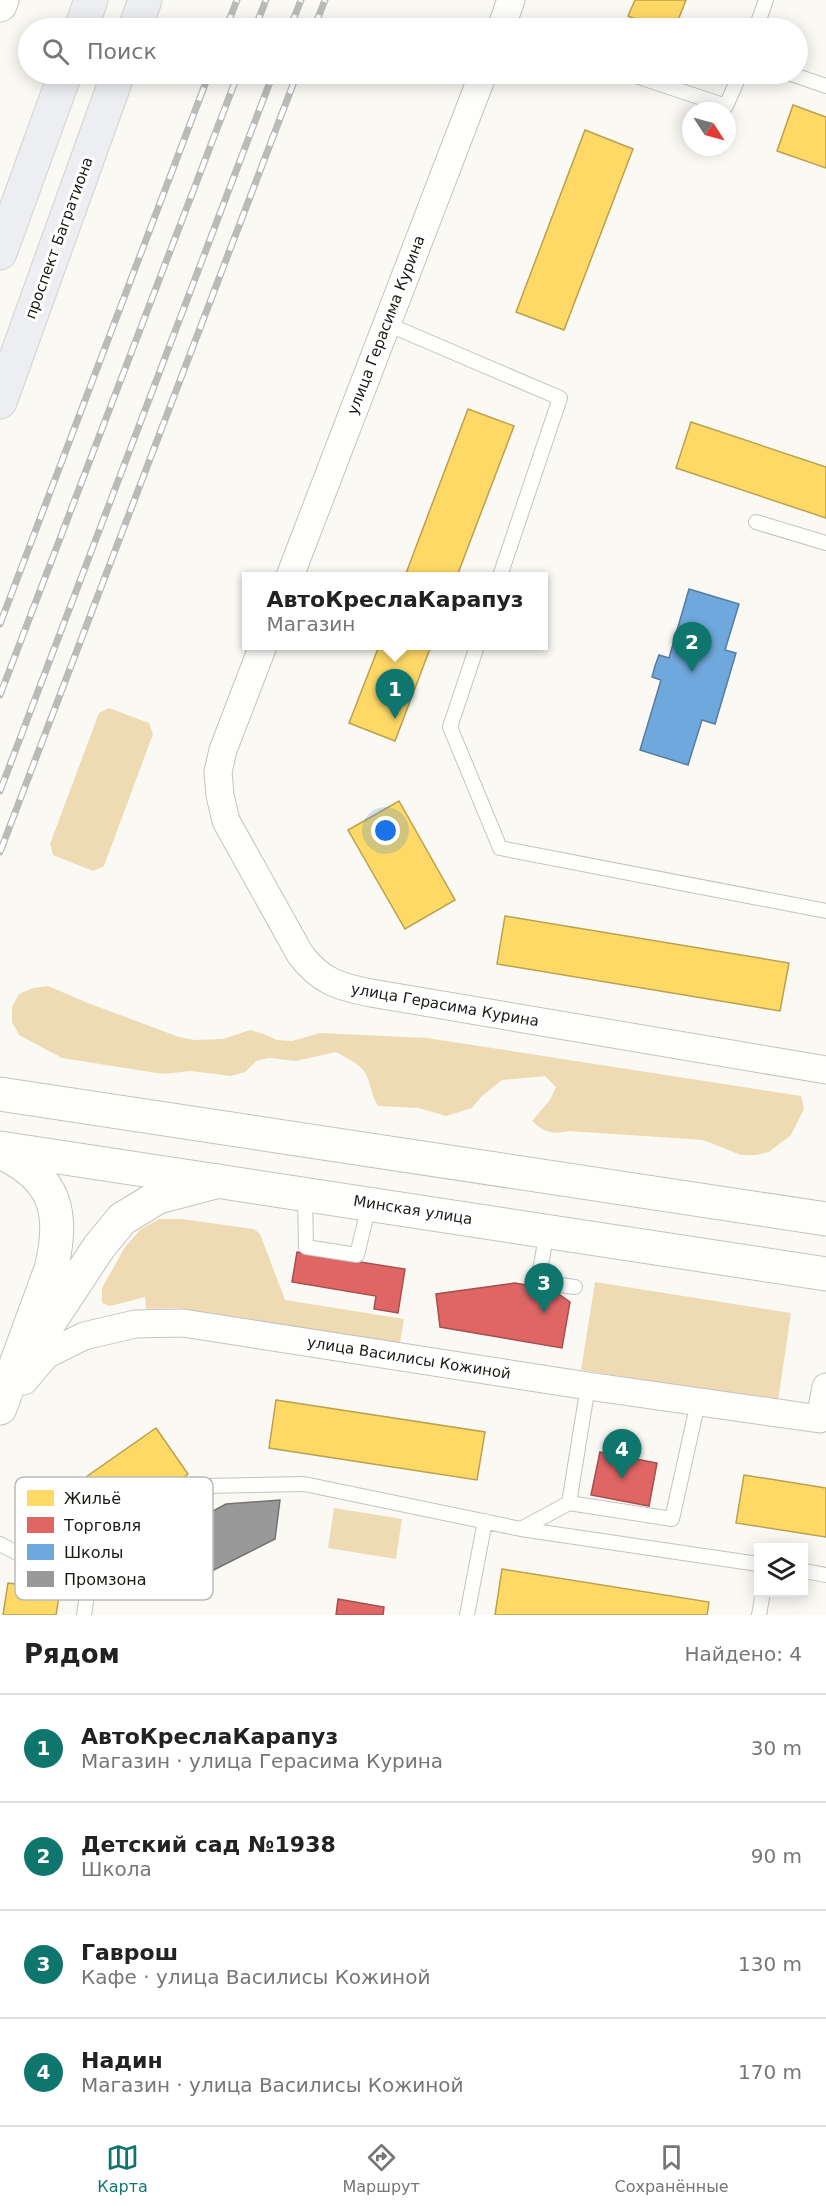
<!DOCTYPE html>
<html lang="ru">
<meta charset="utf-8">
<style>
body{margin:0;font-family:"DejaVu Sans",sans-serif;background:#f2f2f2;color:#222}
.controls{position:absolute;right:18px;bottom:18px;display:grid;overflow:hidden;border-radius:0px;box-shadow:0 3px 15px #0003}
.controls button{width:54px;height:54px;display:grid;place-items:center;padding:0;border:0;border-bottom:2px solid #e0e0e0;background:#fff;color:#222;font:30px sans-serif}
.compass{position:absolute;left:682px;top:102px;width:54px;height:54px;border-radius:50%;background:#fff;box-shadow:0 3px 15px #0003;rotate:126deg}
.you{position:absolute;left:386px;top:831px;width:21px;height:21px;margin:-15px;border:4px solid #fff;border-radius:50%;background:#1a73e8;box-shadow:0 0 0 9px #1a73e833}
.badge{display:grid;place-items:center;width:39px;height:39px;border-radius:50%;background:#0f766e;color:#fff;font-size:20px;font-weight:700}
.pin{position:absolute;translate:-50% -50px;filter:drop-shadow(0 2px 3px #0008)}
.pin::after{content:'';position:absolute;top:32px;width:21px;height:18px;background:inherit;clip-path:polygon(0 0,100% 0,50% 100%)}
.popup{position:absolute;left:242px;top:572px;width:306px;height:78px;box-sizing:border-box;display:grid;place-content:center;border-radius:0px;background:#fff;filter:drop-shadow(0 2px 4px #0005);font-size:20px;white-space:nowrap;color:#767676}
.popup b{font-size:22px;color:#222}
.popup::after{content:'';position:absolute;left:50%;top:100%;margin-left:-12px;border:12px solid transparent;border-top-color:#fff}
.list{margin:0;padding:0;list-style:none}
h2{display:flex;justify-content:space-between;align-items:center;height:78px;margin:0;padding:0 24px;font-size:26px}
h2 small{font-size:20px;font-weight:400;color:#767676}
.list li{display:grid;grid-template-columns:39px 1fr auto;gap:18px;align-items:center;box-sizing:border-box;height:108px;padding:0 24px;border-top:2px solid #e0e0e0}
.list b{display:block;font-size:22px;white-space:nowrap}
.list p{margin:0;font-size:20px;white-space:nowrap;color:#767676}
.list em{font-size:20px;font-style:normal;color:#767676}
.icon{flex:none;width:33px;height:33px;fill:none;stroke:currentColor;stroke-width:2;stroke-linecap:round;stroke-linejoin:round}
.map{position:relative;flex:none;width:826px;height:1615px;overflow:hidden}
.search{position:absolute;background:#fff;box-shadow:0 3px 15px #0003;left:18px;right:18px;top:18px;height:66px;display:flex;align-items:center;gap:15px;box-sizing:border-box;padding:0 21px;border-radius:33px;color:#767676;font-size:22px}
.sheet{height:510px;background:#fff}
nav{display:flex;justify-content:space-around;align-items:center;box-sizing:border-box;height:84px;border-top:2px solid #e0e0e0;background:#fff;font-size:16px;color:#767676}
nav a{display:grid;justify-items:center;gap:3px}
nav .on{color:#0f766e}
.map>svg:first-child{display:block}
.green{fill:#efdbb3}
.homes{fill:#ffd966;stroke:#bba04e;stroke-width:1.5}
.shops{fill:#e06666;stroke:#a54f4e;stroke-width:1.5}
.schools{fill:#6fa8dc;stroke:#567da0;stroke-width:1.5}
.industry{fill:#999;stroke:#747371;stroke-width:1.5}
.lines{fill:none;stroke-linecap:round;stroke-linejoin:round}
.service-casing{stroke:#c5c3be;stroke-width:16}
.minor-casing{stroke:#c5c3be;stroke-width:29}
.tertiary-casing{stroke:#c5c3be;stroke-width:35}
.secondary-casing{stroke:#c5c3be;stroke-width:35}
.primary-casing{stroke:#d4d3d1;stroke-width:35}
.service{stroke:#fefefd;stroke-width:14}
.minor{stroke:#fefefd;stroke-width:27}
.tertiary{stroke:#fefefd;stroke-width:33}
.secondary{stroke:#fefefd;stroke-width:33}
.primary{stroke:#edeef2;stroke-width:33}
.rail-casing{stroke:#babab8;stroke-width:7}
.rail{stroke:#fff;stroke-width:4.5;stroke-dasharray:14;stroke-linecap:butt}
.labels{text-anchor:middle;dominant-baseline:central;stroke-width:6;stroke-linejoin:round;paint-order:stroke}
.street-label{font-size:15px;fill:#1c1a15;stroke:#fff}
.key{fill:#fff;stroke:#bbbab9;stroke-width:1.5}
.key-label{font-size:16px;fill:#1c1a15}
</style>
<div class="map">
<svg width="826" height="1615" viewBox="0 0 826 1615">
<rect width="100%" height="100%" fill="#fbf9f4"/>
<path class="green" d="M109,708L149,723L153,734L104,866L93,871L53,855L50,844L99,713Z
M48,986L88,1003L179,1037L194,1040L223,1039L250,1030L264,1034L277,1040L292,1041L320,1033L427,1038L801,1096L804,1109L791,1135L769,1152L756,1155H741L703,1140L568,1131C552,1135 544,1132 532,1121L550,1100L556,1087L545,1076L502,1080L481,1097L472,1108L446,1116L419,1108L378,1106C373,1097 371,1089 368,1079C364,1065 348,1059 336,1052L296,1061L269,1058L256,1061L245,1072L231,1076L190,1071L163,1074L62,1058L19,1035L12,1022V1007L19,994L33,988Z
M159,1219H181L254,1229L260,1234L285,1300L404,1319L400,1343L176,1308L146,1309L145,1297L110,1306L102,1303V1288L125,1247L141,1229Z
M595,1282L791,1313L778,1401L581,1370Z
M334,1508L402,1519L396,1559L328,1548Z"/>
<path class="homes" d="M635,0H686L675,28H660L628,16Z
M793,105L826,117V168L777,151Z
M585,130L633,149L564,330L516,312Z
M468,409L514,426L457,576H405Z
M691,422L826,467V518L676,468Z
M379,646H431L395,741L349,723Z
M399,801L455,900L405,929L348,830Z
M505,916L789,963L780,1011L497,964Z
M276,1400L485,1432L477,1480L269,1448Z
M156,1428L188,1474L99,1538L66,1491Z
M744,1475L826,1488V1537L736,1523Z
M502,1569L709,1602L707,1615H495Z
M8,1583L60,1590L56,1615H3Z"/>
<path class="shops" d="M297,1252L405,1269L398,1313L374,1309L376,1296L292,1282Z
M515,1283L553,1290L570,1302L562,1348L440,1327L436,1294Z
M600,1452L657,1463L649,1506L591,1495Z
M338,1599L384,1607L383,1615H336Z"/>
<path class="schools" d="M689,589L739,604L725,650L736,653L715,724L702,720L688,765L640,750L661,680L652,677L655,666L659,655L669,658Z"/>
<path class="industry" d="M280,1500L275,1539L204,1575L183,1527L226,1504Z"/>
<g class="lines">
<defs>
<path id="service" d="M756,28L766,0
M630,74L726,106L740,74
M791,74L826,86
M387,324L560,398L500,576
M756,522L826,543
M477,646L450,727L500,848L826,911
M305,1194L306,1247L357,1255L369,1205
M547,1231L538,1282L575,1287
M569,1503L672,1519L698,1402
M521,1529L569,1503L588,1386
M0,1544L47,1569
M804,1571L826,1575
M84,1615L89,1582L204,1486L304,1484L521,1529L758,1564
M467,1615L485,1521
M759,1615L763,1592"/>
<path id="minor" d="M501,28L511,0
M290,576L483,74
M263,646L223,750L218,772L220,795L226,821L300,954C320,981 339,987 371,993L826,1070
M24,1381L46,1355L84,1336L135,1324L183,1323L588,1386L820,1419L826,1387"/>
<path id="tertiary" d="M0,1152C56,1177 65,1213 51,1269L0,1408
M10,1382L99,1247L122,1219L158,1197L219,1181"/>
<path id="secondary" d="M0,5L2,0
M0,1094L826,1219
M0,1148L826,1274"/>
<path id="primary" d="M81,28L91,0
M135,28L145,0
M0,253L65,74
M0,402L118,74"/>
</defs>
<use href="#service" class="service-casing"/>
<use href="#minor" class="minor-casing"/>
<use href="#tertiary" class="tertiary-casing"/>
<use href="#secondary" class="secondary-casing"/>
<use href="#primary" class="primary-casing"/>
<use href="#service" class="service"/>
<use href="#minor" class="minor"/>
<use href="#tertiary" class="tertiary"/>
<use href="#secondary" class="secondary"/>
<use href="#primary" class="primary"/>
<defs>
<path id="rail" d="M226,28L237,0
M255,28L266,0
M290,28L301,0
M314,28L325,0
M0,624L209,74
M0,695L238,74
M0,791L273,74
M0,852L297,74"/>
</defs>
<use href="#rail" class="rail-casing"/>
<use href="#rail" class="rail"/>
</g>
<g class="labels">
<g class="street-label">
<text transform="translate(59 238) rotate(-70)">проспект Багратиона</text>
<text transform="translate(386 325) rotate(-69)">улица Герасима Курина</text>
<text transform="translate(445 1005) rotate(10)">улица Герасима Курина</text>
<text transform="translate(413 1210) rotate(9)">Минская улица</text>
<text transform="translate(409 1358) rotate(9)">улица Василисы Кожиной</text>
</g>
</g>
<rect x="15" y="1477" width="198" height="123" rx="9" class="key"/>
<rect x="27" y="1490" width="27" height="16" fill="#ffd966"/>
<rect x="27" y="1517" width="27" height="16" fill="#e06666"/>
<rect x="27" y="1544" width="27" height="16" fill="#6fa8dc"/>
<rect x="27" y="1571" width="27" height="16" fill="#999"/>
<g class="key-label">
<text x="64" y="1504">Жильё</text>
<text x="64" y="1531">Торговля</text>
<text x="64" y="1558">Школы</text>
<text x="64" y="1585">Промзона</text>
</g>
</svg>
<div class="controls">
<button><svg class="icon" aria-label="layers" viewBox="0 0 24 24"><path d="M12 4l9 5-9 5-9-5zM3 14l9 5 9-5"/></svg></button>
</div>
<svg class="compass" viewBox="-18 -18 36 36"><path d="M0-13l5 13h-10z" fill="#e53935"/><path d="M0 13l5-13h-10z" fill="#767676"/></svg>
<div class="you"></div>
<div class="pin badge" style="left:395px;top:719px">1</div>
<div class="popup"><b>АвтоКреслаКарапуз</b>Магазин</div>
<div class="pin badge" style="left:692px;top:672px">2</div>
<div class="pin badge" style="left:544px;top:1313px">3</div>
<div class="pin badge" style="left:622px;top:1479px">4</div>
<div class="search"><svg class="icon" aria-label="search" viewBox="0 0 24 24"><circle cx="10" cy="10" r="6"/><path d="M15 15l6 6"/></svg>Поиск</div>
</div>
<section class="sheet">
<h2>Рядом<small>Найдено: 4</small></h2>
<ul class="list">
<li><span class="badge">1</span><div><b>АвтоКреслаКарапуз</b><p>Магазин · улица Герасима Курина</p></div><em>30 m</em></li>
<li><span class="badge">2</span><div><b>Детский сад №1938</b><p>Школа</p></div><em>90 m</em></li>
<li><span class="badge">3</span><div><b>Гаврош</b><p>Кафе · улица Василисы Кожиной</p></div><em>130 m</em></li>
<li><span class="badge">4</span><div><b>Надин</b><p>Магазин · улица Василисы Кожиной</p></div><em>170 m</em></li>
</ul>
</section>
<nav>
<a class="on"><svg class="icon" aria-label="map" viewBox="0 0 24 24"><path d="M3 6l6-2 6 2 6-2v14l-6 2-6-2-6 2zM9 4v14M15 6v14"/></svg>Карта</a>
<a><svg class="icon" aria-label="directions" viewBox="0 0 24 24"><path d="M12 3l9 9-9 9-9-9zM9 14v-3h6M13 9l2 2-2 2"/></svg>Маршрут</a>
<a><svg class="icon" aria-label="saved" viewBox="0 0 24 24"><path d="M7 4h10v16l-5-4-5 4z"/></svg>Сохранённые</a>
</nav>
